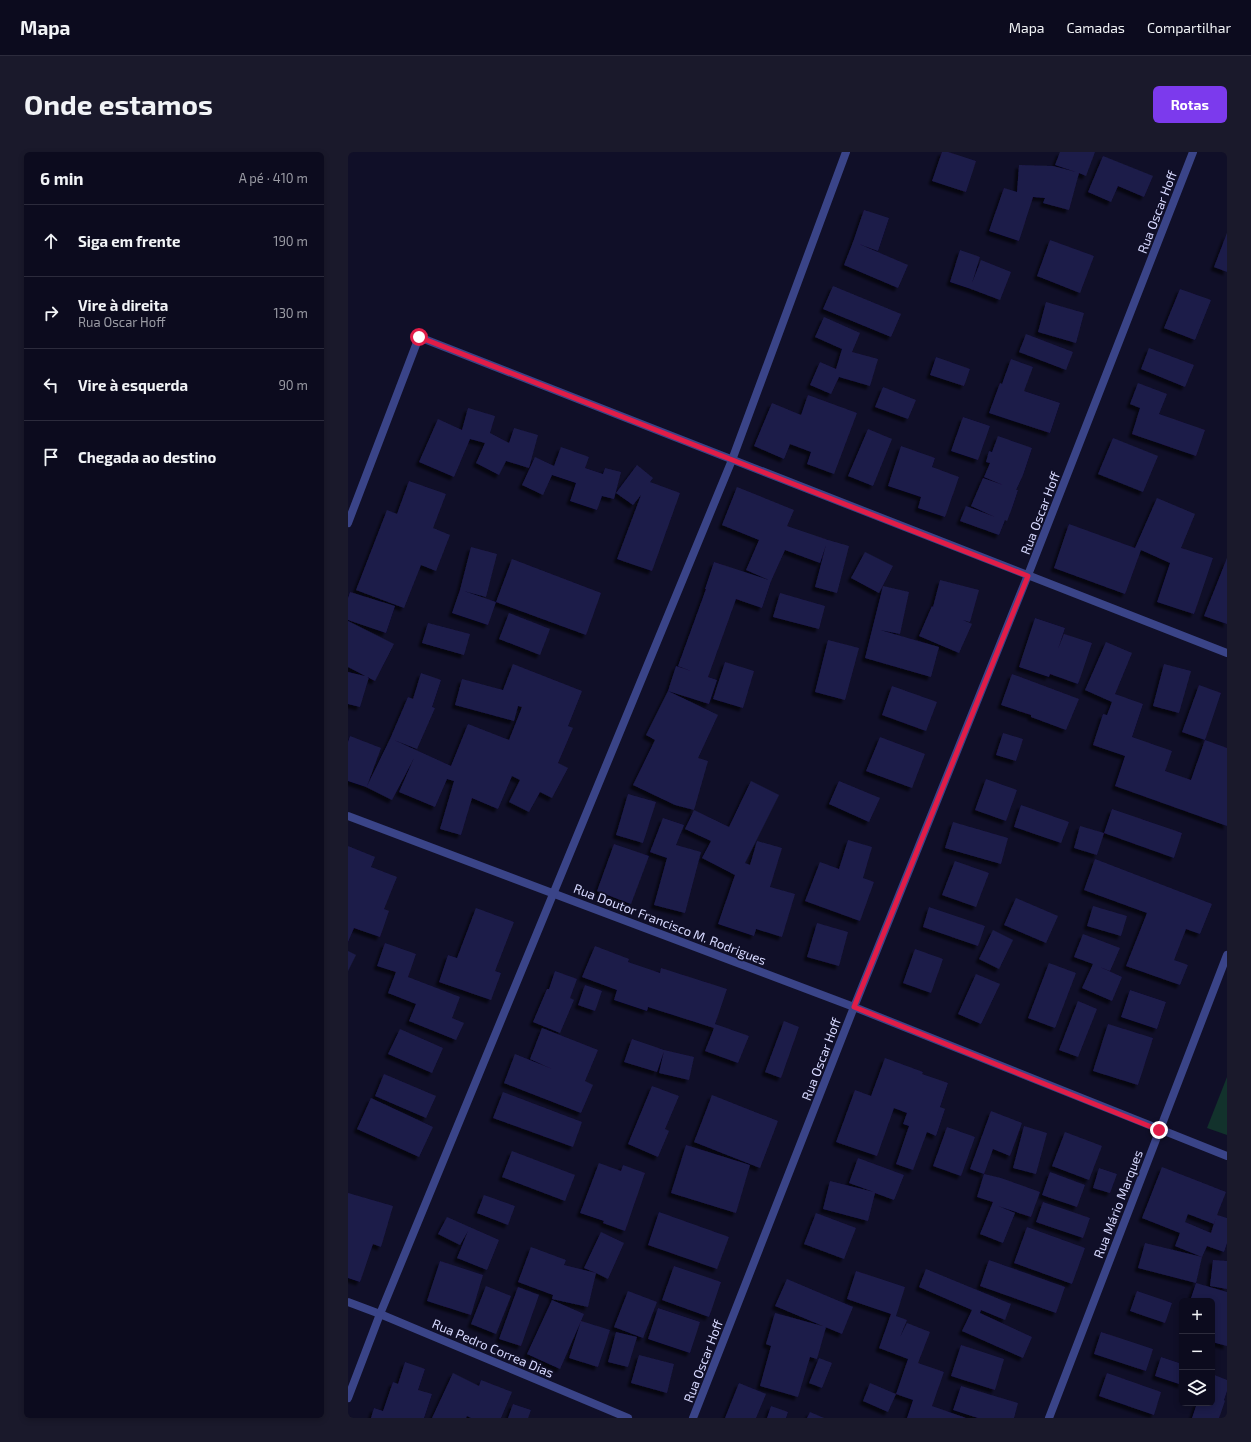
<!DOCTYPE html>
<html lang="pt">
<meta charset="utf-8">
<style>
body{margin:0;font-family:"Exo 2",sans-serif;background:#1a192b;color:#f1f3f6}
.controls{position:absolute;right:12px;bottom:12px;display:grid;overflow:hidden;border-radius:6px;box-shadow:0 2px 6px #0003}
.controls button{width:36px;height:36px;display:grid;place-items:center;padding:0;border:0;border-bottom:1px solid #2c2b3c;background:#0c0b1e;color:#f1f3f6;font:20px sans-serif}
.stop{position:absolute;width:12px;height:12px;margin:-9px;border:3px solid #e11d48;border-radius:50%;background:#fff}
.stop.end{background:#e11d48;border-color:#fff;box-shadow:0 1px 4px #0008}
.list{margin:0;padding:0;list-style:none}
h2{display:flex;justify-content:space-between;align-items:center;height:52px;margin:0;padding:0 16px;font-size:17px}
h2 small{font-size:13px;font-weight:400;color:#9a9ba4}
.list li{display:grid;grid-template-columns:26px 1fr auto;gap:12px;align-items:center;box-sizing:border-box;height:72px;padding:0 16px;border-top:1px solid #2c2b3c}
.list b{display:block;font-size:15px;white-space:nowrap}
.list p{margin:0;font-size:13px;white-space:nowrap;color:#9a9ba4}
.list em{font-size:13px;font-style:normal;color:#9a9ba4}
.icon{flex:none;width:22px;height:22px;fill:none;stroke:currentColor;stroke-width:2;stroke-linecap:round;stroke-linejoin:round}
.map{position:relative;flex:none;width:879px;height:1266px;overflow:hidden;border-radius:6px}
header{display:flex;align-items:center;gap:24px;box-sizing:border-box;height:56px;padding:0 20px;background:#0c0b1e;border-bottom:1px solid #2c2b3c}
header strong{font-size:19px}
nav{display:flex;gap:22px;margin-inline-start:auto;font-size:14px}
.intro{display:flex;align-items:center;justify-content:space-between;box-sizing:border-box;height:96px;padding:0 24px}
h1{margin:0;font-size:28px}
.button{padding:10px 18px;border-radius:6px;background:#7c3aed;color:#fff;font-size:14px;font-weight:700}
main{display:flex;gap:24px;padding:0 24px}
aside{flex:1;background:#0c0b1e;border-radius:6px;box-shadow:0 2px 6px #0003}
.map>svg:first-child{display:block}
.green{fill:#12322c}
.building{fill:#1d1b4a;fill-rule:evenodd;filter:url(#shadow)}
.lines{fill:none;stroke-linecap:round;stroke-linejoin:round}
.minor{stroke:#3a4488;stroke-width:8}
.tertiary{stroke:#3a4488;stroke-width:8}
.route{stroke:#e11d48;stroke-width:5}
.labels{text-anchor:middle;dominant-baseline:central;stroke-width:3.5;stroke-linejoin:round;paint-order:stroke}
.street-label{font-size:13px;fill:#d7d9ff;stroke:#100f28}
</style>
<header>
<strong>Mapa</strong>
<nav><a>Mapa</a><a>Camadas</a><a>Compartilhar</a></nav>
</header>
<div class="intro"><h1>Onde estamos</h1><a class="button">Rotas</a></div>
<main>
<aside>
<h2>6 min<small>A pé · 410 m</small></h2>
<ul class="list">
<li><svg class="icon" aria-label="ahead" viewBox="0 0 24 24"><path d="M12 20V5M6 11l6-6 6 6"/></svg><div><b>Siga em frente</b></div><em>190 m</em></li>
<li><svg class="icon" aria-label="right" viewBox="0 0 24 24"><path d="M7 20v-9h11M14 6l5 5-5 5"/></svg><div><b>Vire à direita</b><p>Rua Oscar Hoff</p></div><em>130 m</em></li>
<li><svg class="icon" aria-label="left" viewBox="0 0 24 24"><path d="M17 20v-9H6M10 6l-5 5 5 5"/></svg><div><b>Vire à esquerda</b></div><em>90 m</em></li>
<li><svg class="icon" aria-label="arrive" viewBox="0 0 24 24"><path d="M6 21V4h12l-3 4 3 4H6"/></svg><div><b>Chegada ao destino</b></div></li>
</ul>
</aside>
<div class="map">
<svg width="879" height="1266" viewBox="0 0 879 1266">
<defs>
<filter id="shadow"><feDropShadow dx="-3.5" dy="3.5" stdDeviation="1" flood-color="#0009"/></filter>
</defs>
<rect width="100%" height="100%" fill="#100f28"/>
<path class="green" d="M879,925V983L859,976Z"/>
<path class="building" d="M594,0H600L628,9L618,40L584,29Z
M712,0H747L738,24L731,21L721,58L695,51L697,46L685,45L671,89L641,79L656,36L669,40L671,13L705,14L728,20L707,13Z
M755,4L805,24L796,45L770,34L763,50L740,40Z
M516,58L541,66L530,99L511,92L560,113L550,136L496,113L505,90Z
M879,81V120L866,115Z
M702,88L746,104L732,141L689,124Z
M612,98L632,105L624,131L633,108L663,120L652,148L623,137L602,130Z
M485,134L553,162L543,185L475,157Z
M832,137L863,148L847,188L816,176Z
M698,150L736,161L728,191L690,180Z
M476,165L512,181L504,200L530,207L522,234L491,225L483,242L462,233L472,210L488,217L494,197L467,185Z
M678,182L725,200L718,218L671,200Z
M801,196L846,213L837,235L793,217Z
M588,205L622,217L616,234L582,223Z
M663,207L685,215L676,239L712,251L702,281L641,261L652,231L654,232Z
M790,231L819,242L811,262L857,278L848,304L784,282L792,256L782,252Z
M535,235L568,248L560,267L527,255Z
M460,243L509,261L486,322L459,312L463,300L442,292L436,307L406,294L424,251L453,263Z
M120,256L147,264L142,281L161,291L166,276L190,283L181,316L158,309L151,323L128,311L137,291L122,287L106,325L71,310L90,267L114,278Z
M615,265L642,274L630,308L603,299Z
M520,277L544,287L525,334L500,324Z
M650,284L684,296L675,323L668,338H670L664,356L659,369L657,368L651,383L612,369L618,354L647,365L623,354L635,326L655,333L636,325L642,311L638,310L641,299L644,300Z
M765,286L810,304L795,340L750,322Z
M553,294L587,306L584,315L611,325L597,365L570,356L573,345L540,334Z
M213,295L241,305L237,316L255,322L257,316L273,320L266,347L254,344L249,358L222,349L228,331L204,323L195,343L174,333L187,305L206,314Z
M289,313L305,326L302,330L332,341L304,419L269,407L293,343L285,353L268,341Z
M61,329L98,342L85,376L102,383L88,419L73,413L56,456L8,438L39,358L49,362Z
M389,335L446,358L439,374L480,388L501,394L489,441L467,435L478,393L472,411L437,398L423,429L414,456L388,447L360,525L369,528L361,552L320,539L370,563L350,606L360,609L346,658L381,675L403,629L431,643L397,711L402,713L409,689L434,696L422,735L447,742L434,785L408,777L406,784L370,772L387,723L354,706L363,689L337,677L346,658L327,653L285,633L307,588L298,583L320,539L328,514L343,519L330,514L358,437H357L366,410L421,428L398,418L411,388L374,373Z
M809,346L847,362L833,396L865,406L846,462L809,450L822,411L793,398L777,442L706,416L721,372L787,396Z
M123,395L149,402L138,445L116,439L148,450L140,473L104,461L112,438Z
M517,400L545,414L531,441L503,426Z
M879,406V472L856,464Z
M164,407L253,441L238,483L148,450Z
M592,428L631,438L622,470L615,468L624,472L611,501L571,484L584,454L585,455Z
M535,434L561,440L552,482L532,478L591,495L583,525L517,506Z
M2,440L47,454L38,481L0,468V446Z
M432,441L477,454L471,477L425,465Z
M161,461L202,477L192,503L151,487Z
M687,466L717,476L710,497L716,482L744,491L730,532L702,522L701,525L671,515Z
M0,469L46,492L27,529L0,515Z
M80,471L122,482L116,503L74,491Z
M480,488L511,496L497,548L467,540Z
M758,490L784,501L767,542L795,552L784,585L824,599L817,619L843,628L857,588L834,580L851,533L873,541L857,588L879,596V674L767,634L777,604L745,593L755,562L759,563L764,550L737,538Z
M377,510L406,519L395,556L365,547Z
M165,512L234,539L220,574L225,576L210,611L220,616L204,646L192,640L181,660L161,650L172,628L164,624L150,657L124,646L113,683L92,677L106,629L99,627L87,655L51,640L66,606L44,648L18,635L0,629V590L2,584L33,596L19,634L42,587L60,545L65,547L73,521L93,528L84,555L87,556L69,597L46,588L103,614L120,572L161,588L174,555L170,554L166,569L107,553L114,527L155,538Z
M816,512L843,519L831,561L805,554Z
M0,520L21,525L12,555L0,552Z
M664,522L731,547L718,578L683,565V563L653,553Z
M544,534L589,550L578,579L534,563Z
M655,581L675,587L668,609L648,603Z
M532,585L577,602L564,636L518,619Z
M638,627L669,638L658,669L627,658Z
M491,629L532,646L521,670L481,652Z
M280,642L308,650L295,691L268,683Z
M673,653L721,670L713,691L666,675Z
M764,657L834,681L826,706L756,681Z
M315,666L336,673L328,693L353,700L337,761L306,753L319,706L302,700Z
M605,670L660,686L653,712L597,696Z
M732,674L756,681L749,703L726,696Z
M500,688L524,695L515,726L526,730L512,769L457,749L472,710L491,717Z
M266,692L301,704L283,752L249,739Z
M0,694L27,705L23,715L49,725L36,757L41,759L32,785L6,776L0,790Z
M747,707L864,752L852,782L838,777L826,808L840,813L832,833L778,814L799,761L736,738Z
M607,709L641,721L628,755L594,743Z
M668,746L710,764L698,791L656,773Z
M745,754L779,764L773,784L739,774Z
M581,755L637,774L630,794L575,775Z
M128,756L166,770L147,819L153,821L143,848L91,830L100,803L109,806Z
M469,771L500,780L491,814L459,805Z
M645,778L665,788L651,817L631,807Z
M735,782L772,796L762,819L752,815L774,825L764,849L734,836L745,812L726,805Z
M37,791L68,802L60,825L112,845L104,866L116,871L108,888L61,869L68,852L40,841L48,820L29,814Z
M247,794L281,807L280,810L312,821L313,816L379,837L367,872L401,884L390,911L357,899L366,876L300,855L299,859L266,848L269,838L234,825Z
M567,797L595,807L583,841L555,831Z
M0,799L8,803L0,819Z
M701,811L728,821L707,876L680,866Z
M207,819L229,827L222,846L226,848L212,881L185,870L199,837H201Z
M628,822L652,832L633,872L610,862Z
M237,833L254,839L247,859L230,853Z
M782,838L818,850L809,877L773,865Z
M730,849L749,857L730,905L711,898Z
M436,869L451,875L433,926L417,920Z
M760,872L805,886L790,933L745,919Z
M194,876L250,898L237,929L245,933L233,961L156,931L167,902L204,917L182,907Z
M52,877L95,896L84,921L40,902Z
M284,887L316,898L346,905L341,928L311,921L316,899L309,920L276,910Z
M537,906L575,920L574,922L600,931L592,955L597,957L588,984L579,980L565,1018L548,1012L561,974L555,972L559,961L546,956L529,1004L488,990L507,938L523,944Z
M36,922L88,944L78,966L27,944Z
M304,934L331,944L317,977L321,979L310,1005L280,992Z
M155,940L234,970L225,995L145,966Z
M364,943L430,969L412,1016L346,990Z
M23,946L85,975L71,1005L9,977Z
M643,959L674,971L662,1004L645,997L636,1022L622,1017Z
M676,974L699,981L688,1022L665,1016Z
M599,975L627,985L613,1024L585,1014Z
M717,980L754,994L741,1028L704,1014Z
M338,993L402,1013L388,1061L323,1041Z
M164,999L227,1023L217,1049L154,1025Z
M510,1006L556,1023L546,1048L527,1041L520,1069L475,1057L482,1029L526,1040L501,1031Z
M251,1011L273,1019L275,1013L297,1021L277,1079L255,1071L256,1069L232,1061Z
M814,1015L878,1040L869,1063L879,1066V1091L876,1100L859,1094L854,1105L827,1094L832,1081L794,1066ZM840,1062L866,1072L868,1065L863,1081L837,1070Z
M751,1016L769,1022L762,1041L745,1036Z
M702,1020L737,1033L729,1055L694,1043Z
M636,1022L653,1026L692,1040L683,1065L650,1054L667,1061L655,1091L632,1082L645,1050L629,1045Z
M0,1041L45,1054L33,1095L25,1092L12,1130L0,1126Z
M136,1043L167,1054L160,1073L129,1061Z
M695,1050L742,1066L735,1086L688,1070Z
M311,1060L381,1085L369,1117L300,1093Z
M468,1061L508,1076L496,1107L456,1092Z
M99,1065L151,1088L139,1118L109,1106L120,1079L112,1093L90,1082Z
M679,1075L737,1096L724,1132L666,1111Z
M253,1080L276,1091L260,1127L248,1121L240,1155L204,1147L205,1143L170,1130L183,1095L218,1108L216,1113L248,1121L236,1116Z
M797,1091L854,1105L848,1131L790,1116Z
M641,1108L717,1135L708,1161L632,1134Z
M865,1108L879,1109V1137L862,1134Z
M92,1109L135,1123L123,1163L79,1149Z
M326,1114L373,1130L361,1165L314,1148Z
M578,1117L663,1152L657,1168L633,1158L632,1161L684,1185L675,1206L614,1179L624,1158L571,1135Z
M508,1119L557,1135L548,1164L559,1168L552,1185L559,1171L582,1180L570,1211L596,1220L584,1254L618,1266H559L565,1248L548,1242L560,1207L531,1196L543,1162L499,1147Z
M439,1127L505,1155L494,1182L427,1154Z
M848,1131L879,1140V1194L864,1190V1149H842Z
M138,1134L163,1144L148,1182L123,1172Z
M170,1135L191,1143L173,1194L151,1187Z
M280,1139L309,1150L295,1186L266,1175Z
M789,1139L824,1151L817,1171L782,1159Z
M204,1148L236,1162L233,1169L262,1178L250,1215L221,1206L233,1169L212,1217L179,1202Z
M310,1156L352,1170L342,1201L300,1187Z
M427,1161L478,1175L469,1207L462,1205L450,1245L412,1234L423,1194L418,1192Z
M268,1180L289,1185L280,1215L260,1210Z
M753,1180L805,1197L798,1219L746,1202Z
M613,1193L656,1207L647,1238L603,1224Z
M291,1203L326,1212L319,1241L283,1231Z
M813,1205L834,1212V1233L807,1224Z
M471,1206L484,1211L474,1236L461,1231Z
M57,1210L77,1217L70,1238L84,1242L76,1266H23L26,1256L35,1259L45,1230L50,1232Z
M105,1221L131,1234L133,1228L164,1240L153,1266H123L119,1264L118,1266H84Z
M759,1221L813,1240L806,1263L751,1244Z
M864,1222L879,1228V1239L876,1248L877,1249L871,1266H844L849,1251H864Z
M391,1231L418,1242L408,1266H377Z
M522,1231L548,1242L540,1260L515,1249Z
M613,1234L670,1251L666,1266H630L605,1258Z
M165,1252L183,1258L180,1266H160Z
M423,1254L440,1260L438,1266H419Z
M462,1260L476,1266H459Z"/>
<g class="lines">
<path class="minor" d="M0,371L71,185L879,501
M0,664L506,855L879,1004
M0,1150L32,1162L280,1266
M345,1266L506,855L680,423L845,0
M701,1266L879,803"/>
<path class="tertiary" d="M0,1246L32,1162L384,308L498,0"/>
</g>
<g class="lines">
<path class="route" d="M71,185L680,424L506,855L811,978"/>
</g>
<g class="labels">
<g class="street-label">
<text transform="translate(809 60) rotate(-69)">Rua Oscar Hoff</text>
<text transform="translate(692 361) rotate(-69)">Rua Oscar Hoff</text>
<text transform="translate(322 772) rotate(21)">Rua Doutor Francisco M. Rodrigues</text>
<text transform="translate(473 907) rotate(-69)">Rua Oscar Hoff</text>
<text transform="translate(770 1052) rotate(-69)">Rua Mário Marques</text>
<text transform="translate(145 1196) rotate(23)">Rua Pedro Correa Dias</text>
<text transform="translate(355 1209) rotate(-69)">Rua Oscar Hoff</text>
</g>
</g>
</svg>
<div class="controls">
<button>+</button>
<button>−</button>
<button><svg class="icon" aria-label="layers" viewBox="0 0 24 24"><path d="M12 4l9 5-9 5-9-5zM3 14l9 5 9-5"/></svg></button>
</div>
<div class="stop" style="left:71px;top:185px"></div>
<div class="stop end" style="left:811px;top:978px"></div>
</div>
</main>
